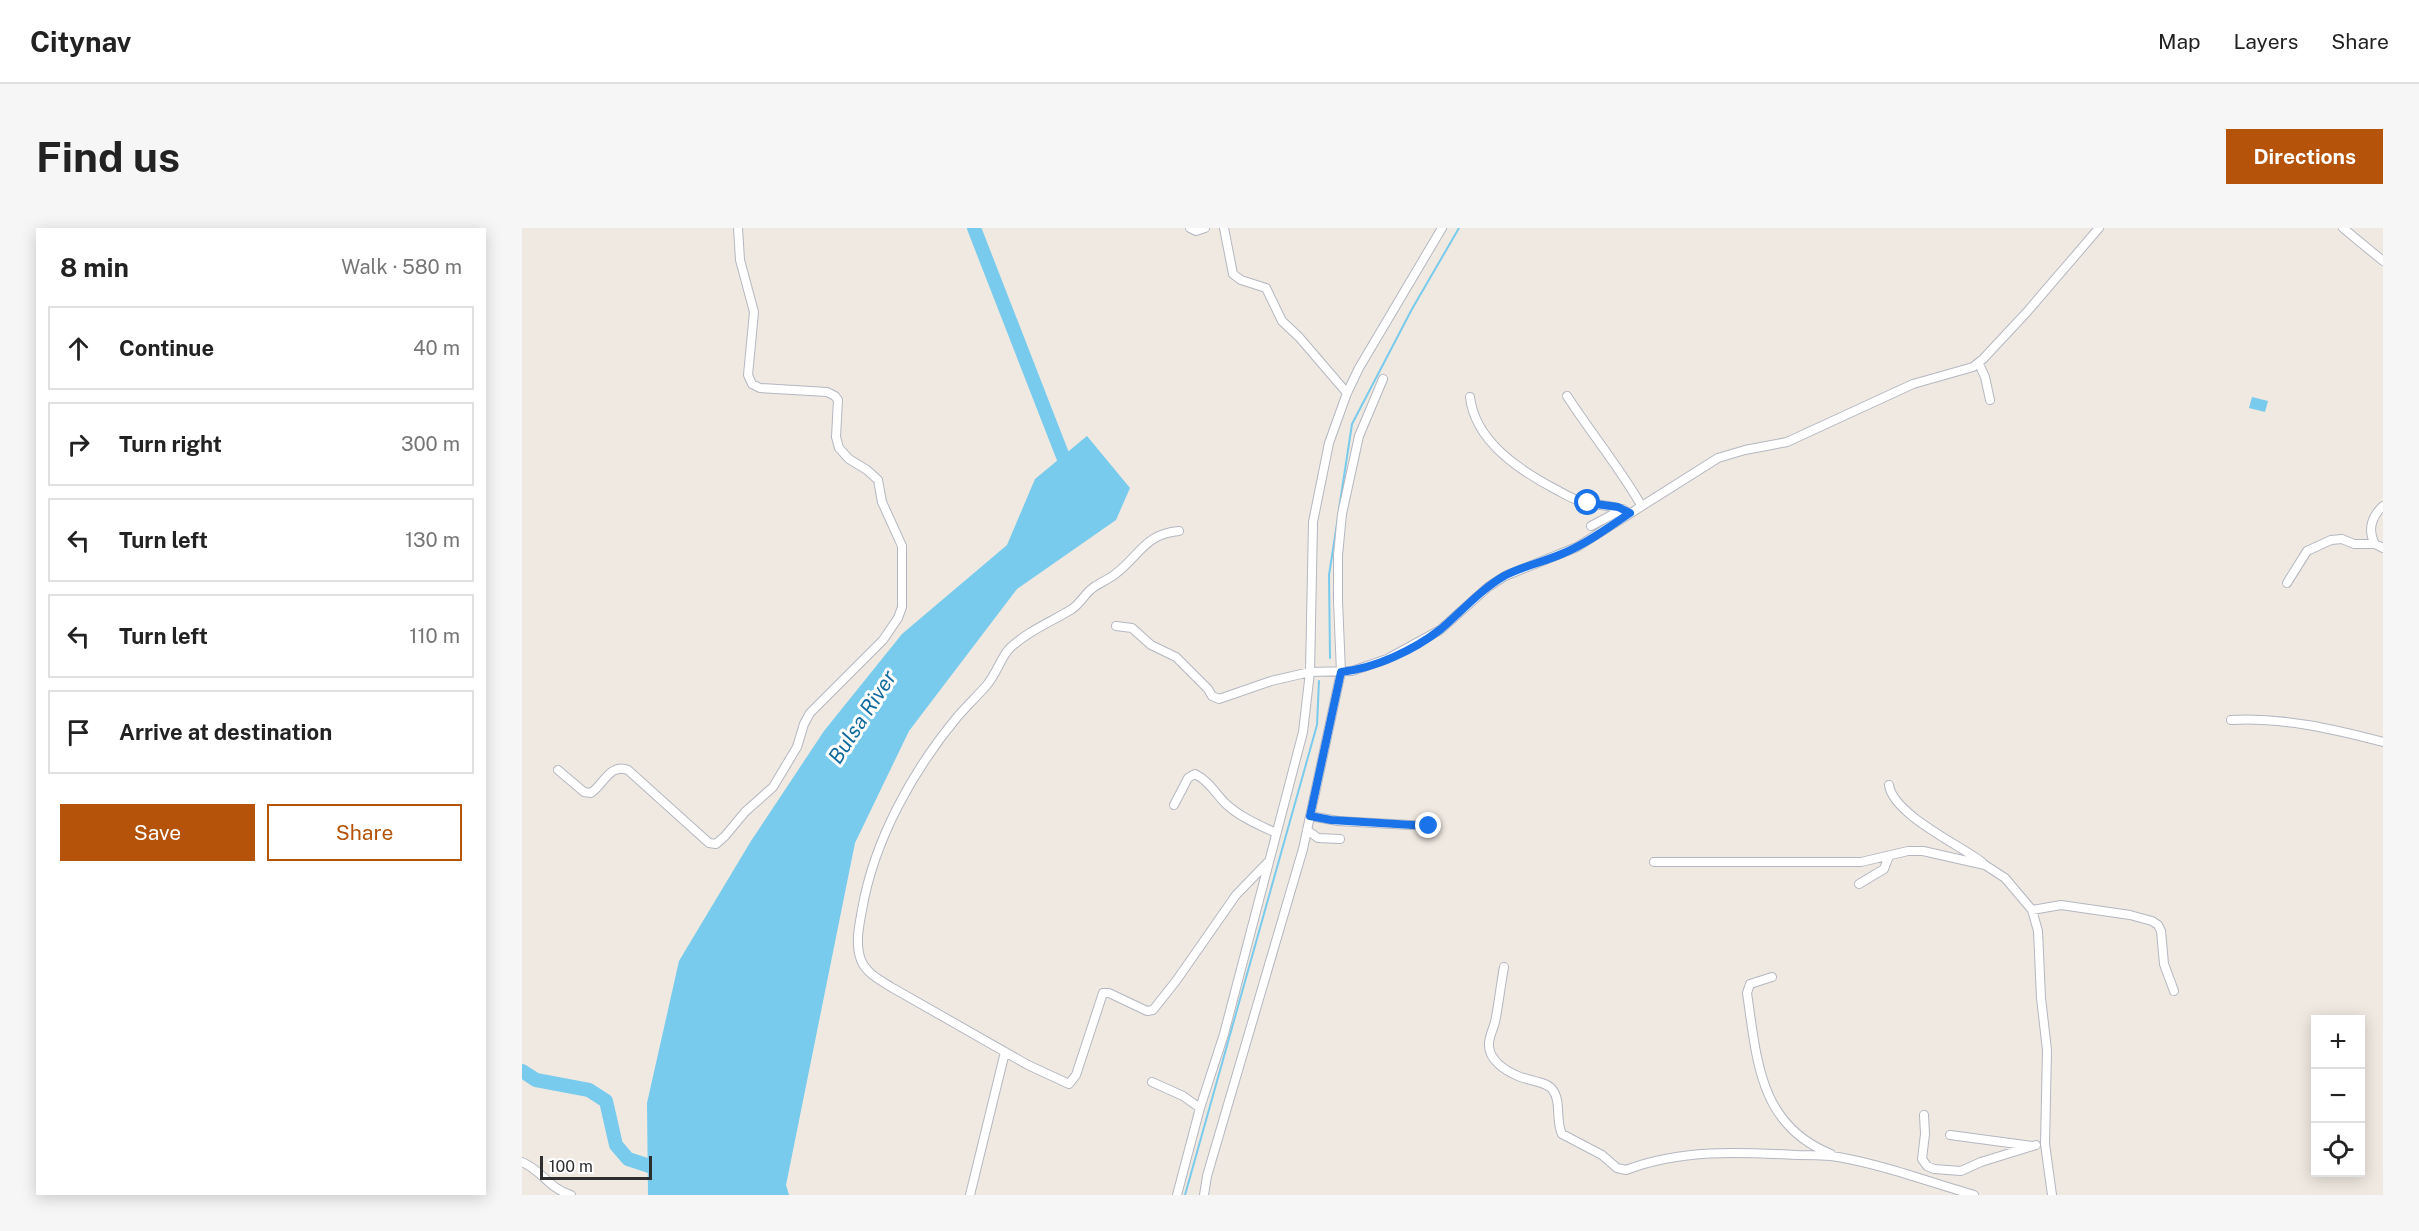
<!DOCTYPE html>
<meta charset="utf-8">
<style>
body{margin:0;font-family:"Public Sans",sans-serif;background:#f6f6f6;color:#222}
.controls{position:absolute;right:18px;bottom:18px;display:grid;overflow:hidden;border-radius:0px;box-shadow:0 3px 15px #0003}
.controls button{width:54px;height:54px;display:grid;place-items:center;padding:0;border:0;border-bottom:2px solid #e0e0e0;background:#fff;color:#222;font:30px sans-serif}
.scale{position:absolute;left:18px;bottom:15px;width:112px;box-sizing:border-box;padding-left:6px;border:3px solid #2e2e2e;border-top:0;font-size:16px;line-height:21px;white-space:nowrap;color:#2e2e2e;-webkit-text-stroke:4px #fff;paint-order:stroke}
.stop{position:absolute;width:18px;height:18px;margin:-14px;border:4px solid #1a73e8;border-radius:50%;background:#fff}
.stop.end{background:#1a73e8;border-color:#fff;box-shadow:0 2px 6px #0008}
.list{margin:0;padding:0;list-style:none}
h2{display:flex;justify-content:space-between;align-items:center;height:78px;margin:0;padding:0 24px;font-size:26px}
h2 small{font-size:20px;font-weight:400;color:#767676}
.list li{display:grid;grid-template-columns:39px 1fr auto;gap:18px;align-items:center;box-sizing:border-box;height:84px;margin:0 12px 12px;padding:0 12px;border:2px solid #e0e0e0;border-radius:0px}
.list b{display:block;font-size:22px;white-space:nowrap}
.list em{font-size:20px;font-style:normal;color:#767676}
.actions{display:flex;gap:12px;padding:18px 24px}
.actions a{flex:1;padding:14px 0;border:2px solid #b45309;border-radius:0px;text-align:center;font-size:21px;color:#b45309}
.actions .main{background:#b45309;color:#fff}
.icon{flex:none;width:33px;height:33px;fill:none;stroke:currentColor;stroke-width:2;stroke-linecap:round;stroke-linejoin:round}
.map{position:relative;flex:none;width:1861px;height:967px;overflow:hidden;border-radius:0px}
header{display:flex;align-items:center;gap:36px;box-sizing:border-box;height:84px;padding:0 30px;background:#fff;border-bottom:2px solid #e0e0e0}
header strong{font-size:28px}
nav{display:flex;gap:33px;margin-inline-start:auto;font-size:21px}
.intro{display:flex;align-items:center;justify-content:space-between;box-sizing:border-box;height:144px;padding:0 36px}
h1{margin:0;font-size:42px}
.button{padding:15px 27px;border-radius:0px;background:#b45309;color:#fff;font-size:21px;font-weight:700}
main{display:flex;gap:36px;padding:0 36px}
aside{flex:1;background:#fff;border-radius:0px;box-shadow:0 3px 15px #0003}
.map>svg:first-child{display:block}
.water{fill:#78cbed}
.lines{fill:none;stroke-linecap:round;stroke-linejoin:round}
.stream{stroke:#78cbed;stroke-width:2}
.river{stroke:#78cbed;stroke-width:14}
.minor-casing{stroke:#b4b7c1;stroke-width:10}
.minor{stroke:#fff;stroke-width:8}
.route{stroke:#1a73e8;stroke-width:8}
.labels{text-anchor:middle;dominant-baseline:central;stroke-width:6;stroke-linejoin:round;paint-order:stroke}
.water-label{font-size:21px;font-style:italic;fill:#116a9f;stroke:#fff}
</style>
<header>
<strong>Citynav</strong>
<nav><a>Map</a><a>Layers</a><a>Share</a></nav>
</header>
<div class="intro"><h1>Find us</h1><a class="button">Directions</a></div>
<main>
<aside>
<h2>8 min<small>Walk · 580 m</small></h2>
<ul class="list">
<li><svg class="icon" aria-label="ahead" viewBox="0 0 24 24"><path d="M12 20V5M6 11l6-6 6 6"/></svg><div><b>Continue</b></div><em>40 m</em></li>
<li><svg class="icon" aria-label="right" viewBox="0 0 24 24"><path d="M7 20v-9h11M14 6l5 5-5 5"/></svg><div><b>Turn right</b></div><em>300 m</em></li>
<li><svg class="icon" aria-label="left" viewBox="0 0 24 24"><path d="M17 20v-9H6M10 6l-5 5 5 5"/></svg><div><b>Turn left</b></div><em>130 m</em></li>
<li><svg class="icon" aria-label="left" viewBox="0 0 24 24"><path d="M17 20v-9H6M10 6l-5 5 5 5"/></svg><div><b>Turn left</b></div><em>110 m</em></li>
<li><svg class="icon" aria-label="arrive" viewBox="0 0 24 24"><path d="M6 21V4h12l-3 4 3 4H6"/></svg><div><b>Arrive at destination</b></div></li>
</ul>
<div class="actions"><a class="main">Save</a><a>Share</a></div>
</aside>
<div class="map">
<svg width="1861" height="967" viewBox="0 0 1861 967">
<rect width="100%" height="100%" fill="#efe9e1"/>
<path class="water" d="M1730,169L1746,173L1743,184L1727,180Z
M565,208L608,260L594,292L495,361L387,503L333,615L264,957L267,967H126L125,875L157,733L229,613L302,503L380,406L485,317L513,251Z"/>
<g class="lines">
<path class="stream" d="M817,281L830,196L890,81L937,0
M808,430L807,347L816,289
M663,967L795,497L797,453"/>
<path class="river" d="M452,0L547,244
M0,843L14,852L67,862L84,873L94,917L106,931L143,943"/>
<defs>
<path id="minor" d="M668,0L674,3L683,0
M702,0L711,46L719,52L744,60L760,93L777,109L825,165
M1821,0L1861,33
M1457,136L1463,149L1468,172
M1045,168C1069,205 1097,239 1119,277
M948,169C953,213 997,242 1033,261C1041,265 1050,271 1058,273C1075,278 1092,276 1108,285
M1069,298L1101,281
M657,303C622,306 618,328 592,347C585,352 578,355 572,359C563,365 559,375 550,381C529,394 506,403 488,420C480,427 474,447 464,458C455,468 445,478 436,488C391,542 352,612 340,682C337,698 333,716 339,732C344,745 358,752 369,759L506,837L547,856L554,847L581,765H587L625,783L631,782L654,753L714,667L746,634
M1853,316C1845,302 1850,288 1861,278
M1765,355L1785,323L1809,312L1820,311L1832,316H1853L1861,320
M594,398L610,400L629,417L654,429L686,461L690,468L697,471L749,453L788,444L830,443L865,431L918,402L966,359L983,348L1055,319L1196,230L1223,222L1265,214L1391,156L1451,139L1461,131L1504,85L1577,0
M1709,492C1760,489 1812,501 1861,514
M36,542L62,564L69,565C82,556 88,535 106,542L187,615L194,616L203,608L223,584L251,559L275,519L282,496L288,485L361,412L376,390L380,379V318L360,274L356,252L345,242L327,231L317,220L314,209L316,172L313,168L305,164L238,160L230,156L226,147L232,84L218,32L216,0
M1367,557C1371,586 1436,616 1460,634
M652,577L666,550L673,546C687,553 693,565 704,576C718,589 737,597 754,605
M788,588L816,593L907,598
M785,602L796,610L818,611
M1132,634H1339L1386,623H1401L1463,637L1483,650L1510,682L1516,703L1519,770L1525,822L1523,916L1530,967
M1337,656L1362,641L1367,628
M1510,682L1539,677L1608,687L1630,693L1636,697L1639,703L1642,736L1652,763
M982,739C979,755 977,773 974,789C973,798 967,807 967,816C966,832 984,843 996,848C1005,852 1025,854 1030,861C1040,873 1033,892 1040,906L1080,927L1095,940L1104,942C1159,921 1217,924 1275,927C1289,927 1303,927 1316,929C1362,937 1407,954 1452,967
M1250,749L1228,756L1225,765C1235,832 1237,897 1309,926
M630,854L661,868L678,880
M1402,887L1403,906L1400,931L1405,938L1412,941L1439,943L1459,934L1514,917
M1428,907L1510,918
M0,934C21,943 26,960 49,967
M448,967L483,824
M655,967L678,880L702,806L781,504L788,444L791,294L807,215L825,165L837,140L920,0
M682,967L685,948L781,621L819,444L816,373V327L820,286L837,208L861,151"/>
</defs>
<use href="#minor" class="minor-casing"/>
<use href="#minor" class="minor"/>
</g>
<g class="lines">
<path class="route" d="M907,598L809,592L788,588L819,444C854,440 892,422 919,401C940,383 958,362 982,348C1001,338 1022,334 1042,325C1066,315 1087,299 1108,285L1096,279L1066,275"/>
</g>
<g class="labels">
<g class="water-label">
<text transform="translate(340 489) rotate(-57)">Bulsa River</text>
</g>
</g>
</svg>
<div class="controls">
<button>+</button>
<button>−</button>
<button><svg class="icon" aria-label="locate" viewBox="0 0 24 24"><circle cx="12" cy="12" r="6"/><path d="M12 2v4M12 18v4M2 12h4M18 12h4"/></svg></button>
</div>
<div class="scale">100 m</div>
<div class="stop" style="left:1066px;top:275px"></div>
<div class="stop end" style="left:907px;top:598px"></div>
</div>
</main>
